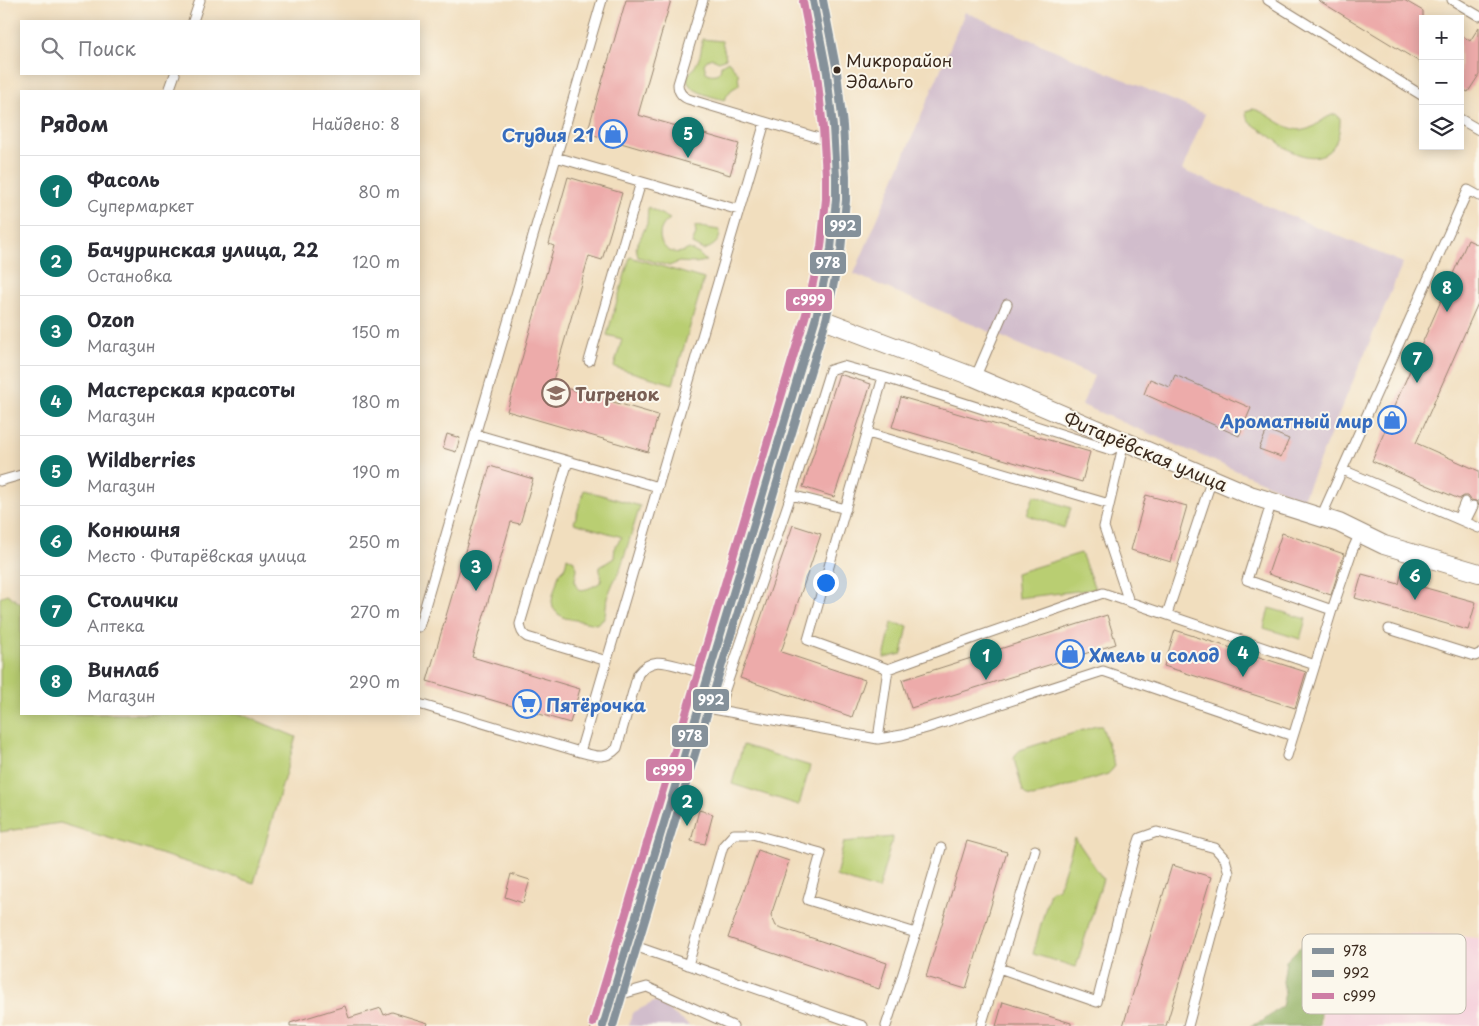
<!DOCTYPE html>
<html lang="ru">
<meta charset="utf-8">
<style>
body{margin:0;font-family:"Playpen Sans",sans-serif;background:#f2f2f3;color:#2b2b33}
.controls{position:absolute;right:15px;top:15px;display:grid;overflow:hidden;border-radius:0px;box-shadow:0 2px 12px #0003}
.controls button{width:45px;height:45px;display:grid;place-items:center;padding:0;border:0;border-bottom:1px solid #e1e1e2;background:#fff;color:#2b2b33;font:25px sans-serif}
.you{position:absolute;left:825px;top:582px;width:18px;height:18px;margin:-12px;border:4px solid #fff;border-radius:50%;background:#1a73e8;box-shadow:0 0 0 8px #1a73e833}
.badge{display:grid;place-items:center;width:32px;height:32px;border-radius:50%;background:#0f766e;color:#fff;font-size:16px;font-weight:700}
.pin{position:absolute;translate:-50% -41px;filter:drop-shadow(0 1px 2px #0008)}
.pin::after{content:'';position:absolute;top:26px;width:18px;height:15px;background:inherit;clip-path:polygon(0 0,100% 0,50% 100%)}
.list{margin:0;padding:0;list-style:none}
h2{display:flex;justify-content:space-between;align-items:center;height:65px;margin:0;padding:0 20px;font-size:21px}
h2 small{font-size:16px;font-weight:400;color:#7c7c81}
.list li{display:grid;grid-template-columns:32px 1fr auto;gap:15px;align-items:center;box-sizing:border-box;height:70px;padding:0 20px;border-top:1px solid #e1e1e2}
.list b{display:block;font-size:19px;white-space:nowrap}
.list p{margin:0;font-size:16px;white-space:nowrap;color:#7c7c81}
.list em{font-size:16px;font-style:normal;color:#7c7c81}
.icon{flex:none;width:28px;height:28px;fill:none;stroke:currentColor;stroke-width:2;stroke-linecap:round;stroke-linejoin:round}
.map{position:relative;flex:none;width:1479px;height:1026px;overflow:hidden}
.search{position:absolute;background:#fff;box-shadow:0 2px 12px #0003;left:20px;top:20px;width:400px;height:55px;display:flex;align-items:center;gap:12px;box-sizing:border-box;padding:0 18px;border-radius:0px;color:#7c7c81;font-size:19px}
.panel{position:absolute;background:#fff;box-shadow:0 2px 12px #0003;left:20px;top:90px;width:400px;height:625px;border-radius:0px}
.map>svg:first-child{display:block}
.built{fill:#f5cfdb}
.industrial{fill:#d1bdcc}
.green{fill:#b9ce72;stroke:#7a7c48}
.forest{fill:#92b164;stroke:#666e41}
.building{fill:#edabaa}
.lines{fill:none;stroke-linecap:round;stroke-linejoin:round}
.lane-casing{stroke:#96846e;stroke-width:11}
.street-casing{stroke:#96846e;stroke-width:20}
.secondary-casing{stroke:#96846e;stroke-width:26}
.lane{stroke:#fff;stroke-width:9}
.street{stroke:#fff;stroke-width:18}
.secondary{stroke:#ffe4c6;stroke-width:24}
.bus-1-casing{stroke:#fbf7ec;stroke-width:11}
.bus-2-casing{stroke:#fbf7ec;stroke-width:11}
.bus-3-casing{stroke:#fbf7ec;stroke-width:11}
.bus-1{stroke:#85919a;stroke-width:8}
.bus-2{stroke:#85919a;stroke-width:8}
.bus-3{stroke:#ce7ea5;stroke-width:8}
.bus-dot{fill:#3b2a1e;stroke:#fbf7ec;stroke-width:2}
.labels{text-anchor:middle;dominant-baseline:central;stroke-width:4;stroke-linejoin:round;paint-order:stroke}
.bus-label{font-size:17px;fill:#3b2a1e;stroke:#fbf7ec;text-anchor:start}
.shop-label{font-size:18px;font-weight:bold;fill:#366cbe;stroke:#fbf7ec;text-anchor:end}
.education-label{font-size:18px;font-weight:bold;fill:#785e54;stroke:#fbf7ec;text-anchor:start}
.street-label{font-size:18px;fill:#3b2a1e;stroke:#fbf7ec}
.key{fill:#fbf7ec;stroke:#c1baae;stroke-width:1}
.key-label{font-size:14px;fill:#3b2a1e}
.line-badge{stroke:#fbf7ec;stroke-width:2}
.badge-label{font-size:14px;text-anchor:middle;font-weight:bold;fill:#fff}
</style>
<div class="map">
<svg width="1479" height="1026" viewBox="0 0 1479 1026">
<rect width="100%" height="100%" fill="#fbf7ec"/>
<filter id="ink" filterUnits="userSpaceOnUse"><feTurbulence type="fractalNoise" baseFrequency=".02" numOctaves="2"/><feDisplacementMap in="SourceGraphic" scale="10" xChannelSelector="R" yChannelSelector="G"/><feConvolveMatrix kernelMatrix="1 2 1 2 8 2 1 2 1" color-interpolation-filters="sRGB"/></filter>
<filter id="wash" filterUnits="userSpaceOnUse"><feTurbulence type="fractalNoise" baseFrequency=".0096" numOctaves="4" result="noise"/><feDisplacementMap in="SourceGraphic" scale="20" xChannelSelector="R" yChannelSelector="G"/><feGaussianBlur stdDeviation="1.12" result="paint"/><feColorMatrix in="noise" values="0 0 0 0 0 0 0 0 0 0 0 0 0 0 0 0 0 1.4 0 .05"/><feComposite in="paint" operator="in"/></filter>
<g filter="url(#wash)">
<rect width="100%" height="100%" fill="#f1debe"/>
<path class="built" d="M1429,934L1479,938V1026H1321L1332,935Z"/>
<path class="industrial" d="M965,12L1205,114L1182,170L1403,263L1303,499L1082,405L1094,376L854,274Z
M656,1001L690,1026H629L632,1013Z"/>
<path class="green" d="M702,39L722,41L726,58L719,61L712,58L707,60L704,64L706,72C714,77 721,74 721,65L728,61L738,73L739,85L731,90L724,100C714,97 682,91 688,75C689,73 692,71 693,69C700,60 702,50 702,39Z
M1253,109C1271,113 1283,131 1304,130C1316,128 1324,116 1336,114L1340,118C1341,150 1322,166 1291,151C1283,147 1276,140 1269,135C1263,131 1256,127 1250,122C1247,119 1246,116 1246,111Z
M648,207L670,219C648,233 666,263 689,249L699,254L706,261L695,263L679,262L669,266L638,257L636,247L647,224Z
M695,226L719,230C723,240 712,248 703,250L692,244L696,234Z
M630,257L704,279L673,384L614,367L622,339L607,335Z
M584,490L640,506L620,570L613,583L607,598L605,616L603,620L596,624L565,618L558,614L553,608L552,601L553,595L559,574L565,568L567,557L574,561L577,568C577,573 575,576 575,580C575,598 594,586 601,582C603,577 599,573 600,567L614,558L615,546L622,537L574,523Z
M1034,495L1071,508L1064,528L1027,515Z
M1081,553L1095,589L1018,598L1016,573Z
M7,594L21,604V714H241L296,737L254,883L60,823L0,832V598Z
M1269,608L1306,619L1300,639L1264,628Z
M892,623L908,626L902,654L884,658Z
M1096,726H1102L1115,766L1112,770L1108,774L1033,797L1027,796L1023,792L1014,759L1016,754L1020,750Z
M743,745L810,766L799,805L732,784Z
M893,837L878,890L836,876L844,842Z
M1075,838L1103,879L1076,967L1033,954L1050,891L1059,888Z"/>
<path class="forest" d="M1305,942L1324,954L1319,1026H1250L1263,1021L1282,1006L1285,993L1283,982L1286,961Z"/>
<g id="blocks">
<path class="building" d="M626,0H671L638,115L739,144L730,175L587,133Z
M1318,0H1404L1423,11V64Z
M1479,27V75L1468,92L1460,88V34L1470,41Z
M568,177L622,193L602,260L589,256L552,384L658,415L648,452L507,411L554,246L549,244Z
M1468,240L1479,245V301L1416,443L1479,471V505L1476,501L1471,500L1468,496H1464L1459,499L1372,461L1389,421L1388,420Z
M839,374L871,384L834,497L803,487Z
M1175,375L1251,408L1239,436L1144,394L1150,379L1170,387Z
M901,397L1090,452L1082,482L892,427Z
M1267,430L1289,439L1281,457L1259,449Z
M447,434L460,438L456,452L443,448Z
M490,466L533,479L520,524L511,522L472,657L580,689L570,723L427,681Z
M1146,495L1187,506L1171,562L1131,550Z
M793,525L821,534L781,652L865,680L852,717L740,678Z
M1282,533L1344,554L1331,595L1268,574Z
M1402,571L1422,576L1419,586L1476,602L1468,630L1355,598L1362,574L1399,584Z
M1107,615L1116,644L911,708L902,680Z
M1175,630L1306,672L1295,708L1164,666Z
M699,810L713,814L705,844L691,841Z
M967,841L1007,852L966,989L926,977Z
M758,850L789,861L771,915L776,926L887,963L879,989L728,938Z
M1172,865L1211,877L1166,1026H1123Z
M511,874L530,880L523,903L505,897Z
M1003,1002L1071,1023V1026H996Z
M345,1006L349,1018L381,1008L384,1015L392,1012L428,1023L427,1026H290V1023Z"/>
</g>
</g>
<g filter="url(#ink)">
<use href="#blocks" fill-opacity="0" stroke="#96846e" stroke-width="1"/>
<g class="lines">
<defs>
<path id="lane" d="M703,0L678,84C678,91 681,96 688,99L832,142
M1268,0L1423,96
M1452,0L1479,16
M193,21L200,0
M169,91L175,74
M1460,119L1479,130
M556,157L739,210
M589,361L641,182
M883,377L808,640L888,669
M974,377L979,369L1007,304
M868,433L1109,504
M475,434L658,487
M1124,442L1104,527L1129,602
M568,461L520,624C521,630 522,634 527,637L607,661
M1343,470L1479,528
M0,481L21,475
M791,495L846,509
M1272,501L1247,580L1332,610
M1321,517L1468,190L1479,196
M1458,519L1465,502
M1465,522L1473,506
M1167,614L1212,479
M419,627L602,0
M1389,629L1475,656L1479,654
M709,675C700,673 691,670 682,667C664,662 652,657 638,674L617,748C606,760 595,756 580,752L765,122
M419,704L580,752
M713,709L878,739L902,735L927,728L1103,671L1293,736
M718,710L791,495L830,370L843,366L883,377L1111,450L1124,442
M878,739L888,669L971,639L1103,593L1315,665
M1287,756L1332,610L1352,551L1360,533
M916,933L941,848
M629,944L863,1026
M688,965L723,846L734,834H752L821,853L808,900L916,933L886,1026
M999,968L1097,1002L1133,859L1140,838L1157,832L1215,848L1225,859L1229,873L1188,1026
M615,996L647,987L733,1026
M981,1026L1035,850"/>
<path id="street" d="M816,317L974,377L1250,495L1339,523L1384,545L1479,573"/>
<path id="secondary" d="M603,1026L690,740L723,627L816,317L831,249L836,199V176L833,127L827,73L813,0"/>
</defs>
<use href="#lane" class="lane-casing"/>
<use href="#street" class="street-casing"/>
<use href="#secondary" class="secondary-casing"/>
<use href="#lane" class="lane"/>
<use href="#street" class="street"/>
<use href="#secondary" class="secondary"/>
<defs>
<path id="bus-1" d="M603,1026L816,317L831,249L836,199V176L833,127L827,73L813,0"/>
<path id="bus-2" d="M613,1026L826,320L841,250L846,200V176L843,126L837,72L823,0"/>
<path id="bus-3" d="M593,1023L806,314L821,247L826,199V176L823,128L817,74L803,2"/>
</defs>
<use href="#bus-1" class="bus-1-casing"/>
<use href="#bus-2" class="bus-2-casing"/>
<use href="#bus-3" class="bus-3-casing"/>
<use href="#bus-1" class="bus-1"/>
<use href="#bus-2" class="bus-2"/>
<use href="#bus-3" class="bus-3"/>
</g>
</g>
<defs>
<symbol id="shop-ring" viewBox="-11 -11 22 22"><circle r="9.5" fill="#fbf7ec" stroke="#3f7fe0" stroke-width="1.5"/><path d="M-5-2.5h2.3a2.7 3.5 0 0 1 5.4 0H5L5.5 6h-11ZM-1.5-2.5h3a1.5 2.3 0 0 0-3 0Z" fill="#3f7fe0"/></symbol>
<symbol id="school-ring" viewBox="-11 -11 22 22"><circle r="9.5" fill="#fbf7ec" stroke="#8d6e63" stroke-width="1.5"/><path d="M0-5L7-2L0 1L-7-2ZM-4 1L0 2.5L4 1V4Q0 6-4 4Z" fill="#8d6e63"/></symbol>
<symbol id="supermarket-ring" viewBox="-11 -11 22 22"><circle r="9.5" fill="#fbf7ec" stroke="#3f7fe0" stroke-width="1.5"/><path d="M-6-5.5h2.5l.6 2H6L4.5 2H-2.5L-4.4-4H-6ZM-1.5 3.2a1.3 1.3 0 1 0 .1 0ZM3 3.2a1.3 1.3 0 1 0 .1 0Z" fill="#3f7fe0"/></symbol>
</defs>
<g fill-rule="evenodd">
<use href="#shop-ring" x="597" y="118" width="32" height="32"/>
<use href="#school-ring" x="540" y="377" width="32" height="32"/>
<use href="#shop-ring" x="1376" y="404" width="32" height="32"/>
<use href="#shop-ring" x="1054" y="638" width="32" height="32"/>
<use href="#supermarket-ring" x="511" y="688" width="32" height="32"/>
</g>
<circle class="bus-dot" cx="837" cy="70" r="4.5"/>
<g class="labels">
<g class="bus-label">
<text x="846" y="60">Микрорайон<tspan x="846" dy="21">Эдальго</tspan></text>
</g>
<g class="shop-label">
<text x="594" y="134">Студия 21</text>
<text x="1373" y="420">Ароматный мир</text>
<text x="1089" y="654" text-anchor="start">Хмель и солод</text>
<text x="546" y="704" text-anchor="start">Пятёрочка</text>
</g>
<g class="education-label">
<text x="575" y="393">Тигренок</text>
</g>
<g class="street-label">
<text transform="translate(1146 451) rotate(23)">Фитарёвская улица</text>
</g>
</g>
<rect x="1302" y="934" width="164" height="80" rx="8" class="key"/>
<rect x="1312" y="948" width="22" height="6" fill="#85919a"/>
<rect x="1312" y="970" width="22" height="7" fill="#85919a"/>
<rect x="1312" y="993" width="22" height="6" fill="#ce7ea5"/>
<g class="key-label">
<text x="1343" y="956">978</text>
<text x="1343" y="978">992</text>
<text x="1343" y="1001">с999</text>
</g>
<g class="line-badge">
<rect x="824" y="214" width="38" height="24" rx="5" fill="#85919a"/>
<rect x="809" y="251" width="38" height="24" rx="5" fill="#85919a"/>
<rect x="785" y="288" width="48" height="24" rx="5" fill="#ce7ea5"/>
<rect x="692" y="688" width="38" height="24" rx="5" fill="#85919a"/>
<rect x="671" y="724" width="38" height="24" rx="5" fill="#85919a"/>
<rect x="645" y="758" width="48" height="24" rx="5" fill="#ce7ea5"/>
</g>
<g class="badge-label">
<text x="843" y="231">992</text>
<text x="828" y="268">978</text>
<text x="809" y="305">с999</text>
<text x="711" y="705">992</text>
<text x="690" y="741">978</text>
<text x="669" y="775">с999</text>
</g>
</svg>
<div class="controls">
<button>+</button>
<button>−</button>
<button><svg class="icon" aria-label="layers" viewBox="0 0 24 24"><path d="M12 4l9 5-9 5-9-5zM3 14l9 5 9-5"/></svg></button>
</div>
<div class="you"></div>
<div class="pin badge" style="left:986px;top:680px">1</div>
<div class="pin badge" style="left:687px;top:826px">2</div>
<div class="pin badge" style="left:476px;top:591px">3</div>
<div class="pin badge" style="left:1243px;top:677px">4</div>
<div class="pin badge" style="left:688px;top:158px">5</div>
<div class="pin badge" style="left:1415px;top:600px">6</div>
<div class="pin badge" style="left:1417px;top:383px">7</div>
<div class="pin badge" style="left:1447px;top:312px">8</div>
<div class="search"><svg class="icon" aria-label="search" viewBox="0 0 24 24"><circle cx="10" cy="10" r="6"/><path d="M15 15l6 6"/></svg>Поиск</div>
<section class="panel">
<h2>Рядом<small>Найдено: 8</small></h2>
<ul class="list">
<li><span class="badge">1</span><div><b>Фасоль</b><p>Супермаркет</p></div><em>80 m</em></li>
<li><span class="badge">2</span><div><b>Бачуринская улица, 22</b><p>Остановка</p></div><em>120 m</em></li>
<li><span class="badge">3</span><div><b>Ozon</b><p>Магазин</p></div><em>150 m</em></li>
<li><span class="badge">4</span><div><b>Мастерская красоты</b><p>Магазин</p></div><em>180 m</em></li>
<li><span class="badge">5</span><div><b>Wildberries</b><p>Магазин</p></div><em>190 m</em></li>
<li><span class="badge">6</span><div><b>Конюшня</b><p>Место · Фитарёвская улица</p></div><em>250 m</em></li>
<li><span class="badge">7</span><div><b>Столички</b><p>Аптека</p></div><em>270 m</em></li>
<li><span class="badge">8</span><div><b>Винлаб</b><p>Магазин</p></div><em>290 m</em></li>
</ul>
</section>
</div>
